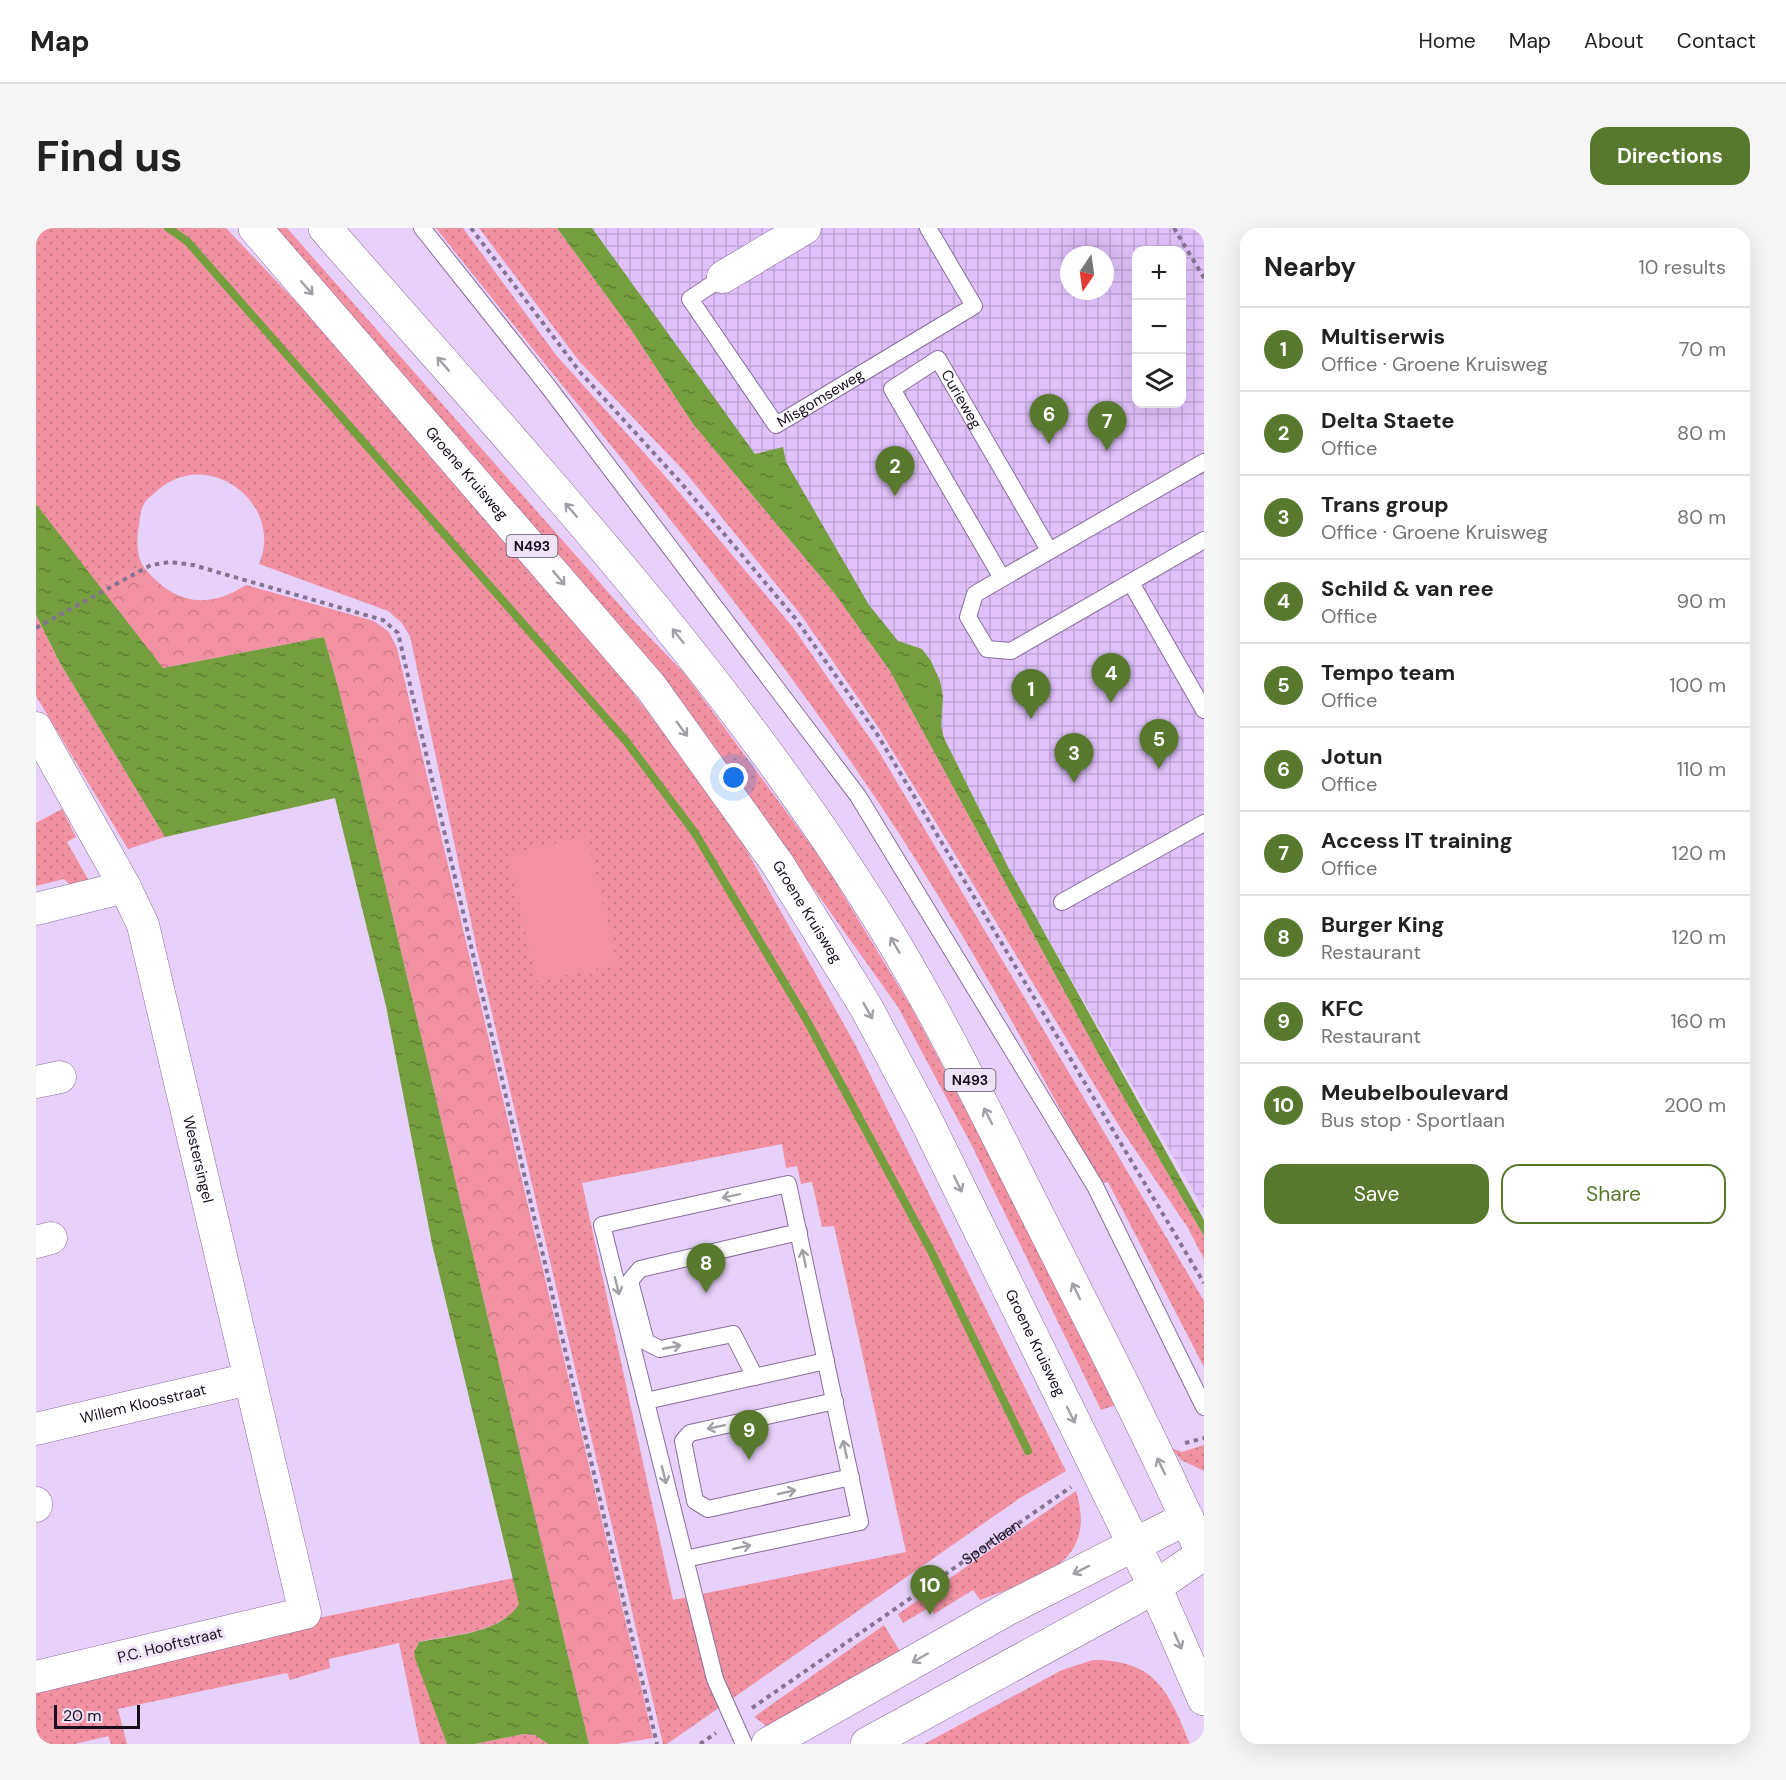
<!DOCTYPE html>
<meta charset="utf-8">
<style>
body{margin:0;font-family:"DM Sans",sans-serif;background:#f6f6f6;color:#222}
.controls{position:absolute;right:18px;top:18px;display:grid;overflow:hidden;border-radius:12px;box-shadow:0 6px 24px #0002}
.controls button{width:54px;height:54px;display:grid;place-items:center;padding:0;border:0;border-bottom:2px solid #e0e0e0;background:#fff;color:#222;font:30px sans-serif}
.compass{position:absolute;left:1024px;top:18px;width:54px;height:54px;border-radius:50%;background:#fff;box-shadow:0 6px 24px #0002;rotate:193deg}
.scale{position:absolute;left:18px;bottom:15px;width:86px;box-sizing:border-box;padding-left:6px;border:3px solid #180e20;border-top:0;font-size:16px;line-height:21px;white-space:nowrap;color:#180e20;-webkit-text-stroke:4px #eee3f8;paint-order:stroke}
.you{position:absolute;left:698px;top:550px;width:21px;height:21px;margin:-15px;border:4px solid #fff;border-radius:50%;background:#1a73e8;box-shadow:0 0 0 9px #1a73e833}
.badge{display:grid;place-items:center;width:39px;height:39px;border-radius:50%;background:#58782e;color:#fff;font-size:20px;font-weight:700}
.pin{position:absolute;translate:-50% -50px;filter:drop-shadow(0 2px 3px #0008)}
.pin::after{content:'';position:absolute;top:32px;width:21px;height:18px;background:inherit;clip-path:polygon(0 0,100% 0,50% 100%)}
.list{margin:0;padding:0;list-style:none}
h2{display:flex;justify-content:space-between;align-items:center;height:78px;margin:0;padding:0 24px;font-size:26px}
h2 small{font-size:20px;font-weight:400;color:#767676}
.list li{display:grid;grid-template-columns:39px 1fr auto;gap:18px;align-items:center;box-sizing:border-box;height:84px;padding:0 24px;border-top:2px solid #e0e0e0}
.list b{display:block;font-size:22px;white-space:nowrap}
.list p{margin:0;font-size:20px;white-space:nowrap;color:#767676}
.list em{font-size:20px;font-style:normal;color:#767676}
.actions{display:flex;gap:12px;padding:18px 24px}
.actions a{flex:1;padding:14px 0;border:2px solid #58782e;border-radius:18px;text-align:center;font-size:21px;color:#58782e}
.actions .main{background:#58782e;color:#fff}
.icon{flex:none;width:33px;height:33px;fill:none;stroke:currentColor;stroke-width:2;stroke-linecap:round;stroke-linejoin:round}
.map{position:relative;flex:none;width:1168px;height:1516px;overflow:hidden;border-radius:18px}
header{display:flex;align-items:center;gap:36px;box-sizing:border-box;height:84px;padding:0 30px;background:#fff;border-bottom:2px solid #e0e0e0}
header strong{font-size:28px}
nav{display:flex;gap:33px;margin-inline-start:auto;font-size:21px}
.intro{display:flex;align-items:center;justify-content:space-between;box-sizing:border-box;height:144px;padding:0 36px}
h1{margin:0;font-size:42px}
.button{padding:15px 27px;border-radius:18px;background:#58782e;color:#fff;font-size:21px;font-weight:700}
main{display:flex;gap:36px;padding:0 36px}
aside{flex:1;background:#fff;border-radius:18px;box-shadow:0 6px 24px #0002}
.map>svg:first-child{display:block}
.industrial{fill:url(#industrial-grid);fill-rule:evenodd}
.grass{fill:url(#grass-dots);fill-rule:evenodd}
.forest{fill:url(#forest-crowns)}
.pitch{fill:#f191a2}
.water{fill:url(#water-ripples)}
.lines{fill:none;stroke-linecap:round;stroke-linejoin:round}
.stream{stroke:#759e3e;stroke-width:8}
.lane-casing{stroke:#886e9d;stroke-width:18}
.street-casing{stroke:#886e9d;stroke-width:33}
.secondary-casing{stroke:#886e9d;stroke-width:34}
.primary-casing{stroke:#886e9d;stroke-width:34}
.path{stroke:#847492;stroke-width:4;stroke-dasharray:4.5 4.5;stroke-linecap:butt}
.lane{stroke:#fff;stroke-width:16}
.street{stroke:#fff;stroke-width:32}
.secondary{stroke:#fff;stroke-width:33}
.primary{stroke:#fff;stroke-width:33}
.oneway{stroke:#a39fa6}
.labels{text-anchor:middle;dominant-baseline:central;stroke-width:6;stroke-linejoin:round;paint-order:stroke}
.shield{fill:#eee3f8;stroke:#584e61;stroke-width:1.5}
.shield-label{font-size:14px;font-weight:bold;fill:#180e20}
.street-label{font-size:15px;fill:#180e20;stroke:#eee3f8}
</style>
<header>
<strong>Map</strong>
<nav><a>Home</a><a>Map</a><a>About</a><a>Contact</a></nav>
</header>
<div class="intro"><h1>Find us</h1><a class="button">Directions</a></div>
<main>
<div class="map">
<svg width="1168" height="1516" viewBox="0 0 1168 1516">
<defs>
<pattern id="industrial-grid" width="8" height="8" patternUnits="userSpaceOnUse" patternTransform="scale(1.5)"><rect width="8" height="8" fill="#e0c1fb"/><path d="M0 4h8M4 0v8" fill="none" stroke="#bfa5d7"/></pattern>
<pattern id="grass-dots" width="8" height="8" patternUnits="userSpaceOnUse" patternTransform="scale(1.5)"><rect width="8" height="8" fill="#f191a2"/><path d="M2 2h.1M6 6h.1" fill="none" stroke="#ce7c8b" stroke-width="1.8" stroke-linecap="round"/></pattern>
<pattern id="forest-crowns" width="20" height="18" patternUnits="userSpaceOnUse" patternTransform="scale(1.5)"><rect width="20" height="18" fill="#f191a2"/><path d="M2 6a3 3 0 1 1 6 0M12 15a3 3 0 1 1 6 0" fill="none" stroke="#ce7c8b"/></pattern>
<pattern id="water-ripples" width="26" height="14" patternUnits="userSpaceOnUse" patternTransform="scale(1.5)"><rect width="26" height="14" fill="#759e3e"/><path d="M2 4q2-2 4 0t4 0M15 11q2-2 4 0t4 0" fill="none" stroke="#5f7f34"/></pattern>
</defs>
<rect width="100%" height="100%" fill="#e7d1fa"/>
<path class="industrial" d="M539,0H1168V982L863,452ZM1100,22H1146V176H1100ZM1033,27H1069V63H1033Z"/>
<path class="grass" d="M0,0H190L262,76L572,432L656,542L707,616L820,818L1030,1243L984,1270L631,1516H627L440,717L374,408L365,394L352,383L223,336C249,275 171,217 121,263C117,267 110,271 108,276C104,282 104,292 103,298C100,309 101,329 107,338L63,359L0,276ZM746,916L750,940L761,938L765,956L776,954L786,999L798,998L870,1324L637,1372L546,955Z
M237,0H251L595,390L649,446L788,635L874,777L960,938L1080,1177L1065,1182L935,916L862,779L651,483L420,207L314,91Z
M400,0H427L520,127L637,257L756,398L842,522L1168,1073V1139L1072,954L1064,956C990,816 914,678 824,547C694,356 543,181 400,0Z
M443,0H521L594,100L657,196L799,366L854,443L1063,827L1168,1008V1031L1152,1000L1085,901L842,499L765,387L649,244L543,133Z
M0,387L24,435L129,609L92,621L0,468Z
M26,581L40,609L31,614L53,653L35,658L28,651L0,658V595Z
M1168,1217V1243L1145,1232L1135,1220L1146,1224Z
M1040,1263C1063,1338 999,1351 944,1372L937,1362L898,1386L894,1379L867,1395L862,1386Z
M478,1350L484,1376C463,1406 417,1406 383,1414L378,1424L411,1516H384L363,1415L293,1431L294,1440L254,1452L251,1445L82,1481L91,1516H75L72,1508L39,1516H0V1461L287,1389Z
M848,1397L865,1425L732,1499L718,1489Z
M1057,1432C1120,1432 1133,1464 1154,1516H888L1026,1442Z
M488,1506L499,1507L512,1516H439Z"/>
<path class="forest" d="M107,338C136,375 170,383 210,357L338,393L353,404L361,420L617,1510L581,1516H553L304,466L288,409L127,440L63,359Z"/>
<path class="pitch" d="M551,608L581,736L501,754L472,626Z"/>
<path class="water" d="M521,0H556L719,226L747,219L750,234L833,377L862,413L886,421L895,433L904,453L907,468L905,498L908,510L973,641L1168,992V1008L1063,827L854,443L799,366L657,196L594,100Z
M0,276L127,440L288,409L304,466L553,1516H512L499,1507L488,1506L439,1516H411L379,1430L378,1424L383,1414C416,1407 464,1406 483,1376L396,1016L350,778L299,570L129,609L24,435L0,387Z"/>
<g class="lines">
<path class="stream" d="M132,0L151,13L590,513L659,605L770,791L895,1023L992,1223"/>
<defs>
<g id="lane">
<path d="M386,0L511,157L822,568L1059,958L1168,1179"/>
<path id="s2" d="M687,49L654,71L740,197L938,78L892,0"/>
<path d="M1168,234L939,366L932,389L951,421L975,423L1168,312"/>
<path id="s3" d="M966,350L856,161L902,131L1013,322"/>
<path d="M1095,355L1168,482"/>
<path d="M1026,674L1168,595"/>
<path d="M719,1149L697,1106L624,1121L610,1114L594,1053L604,1041L763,1004"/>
<path d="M610,1173L790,1133"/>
<path d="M799,1173L654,1205L647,1213L659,1273L672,1281L815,1249"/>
<path d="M649,1331L824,1294L752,956L566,997L679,1451L708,1516"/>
</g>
<g id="street">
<path d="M687,49L769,0"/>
<path id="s4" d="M0,500L89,659L107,697L269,1385L0,1449"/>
<path d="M0,681L89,659"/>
<path d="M0,854L24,849"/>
<path d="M0,1014L15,1010"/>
<path id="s5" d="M0,1201L213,1151"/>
<path d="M0,1275V1278"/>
</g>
<path id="secondary" d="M732,1516L973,1380L1151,1290
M831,1516L1119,1359L1167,1326"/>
<g id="primary">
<path id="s6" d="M219,0L615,459L741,635L830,779L887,886L1119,1359L1168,1471"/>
<path d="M289,0C479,218 679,430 834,676C898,776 949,883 1002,988C1059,1101 1117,1213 1168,1329"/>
</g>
</defs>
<use href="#lane" class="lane-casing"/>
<use href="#street" class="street-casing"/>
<use href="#secondary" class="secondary-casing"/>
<use href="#primary" class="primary-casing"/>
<g class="path">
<path d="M435,0L544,144L646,256L759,390L841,506L1168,1055"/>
<path d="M1138,0L1168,50"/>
<path d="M0,400L115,337L134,334L157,337L347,392L362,405L621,1516"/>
<path d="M1149,1215L1168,1210"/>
<path id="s1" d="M716,1480L1035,1259"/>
<path d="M664,1516L680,1505"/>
</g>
<use href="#lane" class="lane"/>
<use href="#street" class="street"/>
<use href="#secondary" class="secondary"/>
<use href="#primary" class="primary"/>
</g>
<defs><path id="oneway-shaft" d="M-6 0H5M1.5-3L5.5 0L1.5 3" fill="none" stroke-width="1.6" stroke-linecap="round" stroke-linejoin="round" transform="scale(1.5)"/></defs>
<g class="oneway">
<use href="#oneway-shaft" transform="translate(271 60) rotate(49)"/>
<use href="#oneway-shaft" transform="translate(407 136) rotate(-131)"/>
<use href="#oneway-shaft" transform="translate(535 282) rotate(-131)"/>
<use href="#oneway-shaft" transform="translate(523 350) rotate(50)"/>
<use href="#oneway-shaft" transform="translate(642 408) rotate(-128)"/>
<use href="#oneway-shaft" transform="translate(646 501) rotate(54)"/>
<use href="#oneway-shaft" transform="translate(859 717) rotate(-120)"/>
<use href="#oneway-shaft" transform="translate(832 783) rotate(61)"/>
<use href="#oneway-shaft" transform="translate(952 888) rotate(-117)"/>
<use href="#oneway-shaft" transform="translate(922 956) rotate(64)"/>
<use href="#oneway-shaft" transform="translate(695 968) rotate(168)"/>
<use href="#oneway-shaft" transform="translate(768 1030) rotate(-102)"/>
<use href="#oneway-shaft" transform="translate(581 1058) rotate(76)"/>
<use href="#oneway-shaft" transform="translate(1040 1063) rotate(-116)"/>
<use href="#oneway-shaft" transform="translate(636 1119) rotate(-11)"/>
<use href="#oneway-shaft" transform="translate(1035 1187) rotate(64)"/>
<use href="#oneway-shaft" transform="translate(680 1199) rotate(168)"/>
<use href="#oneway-shaft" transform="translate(809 1221) rotate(-102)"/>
<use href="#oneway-shaft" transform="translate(1125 1238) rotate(-116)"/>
<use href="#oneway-shaft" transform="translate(628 1247) rotate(76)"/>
<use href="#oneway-shaft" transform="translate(751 1264) rotate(-13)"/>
<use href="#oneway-shaft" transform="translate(706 1319) rotate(-12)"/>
<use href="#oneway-shaft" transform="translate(1045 1342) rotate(153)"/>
<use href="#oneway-shaft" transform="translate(1142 1413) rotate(66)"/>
<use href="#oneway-shaft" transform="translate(884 1430) rotate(150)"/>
</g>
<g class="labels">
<g class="shield">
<rect x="470.5" y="307" width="51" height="22" rx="4.5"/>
<rect x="908.5" y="841" width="51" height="22" rx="4.5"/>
</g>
<g class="shield-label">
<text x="496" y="318">N493</text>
<text x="934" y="852">N493</text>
</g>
<g class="street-label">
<text stroke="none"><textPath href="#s2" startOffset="244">Misgomseweg</textPath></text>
<text stroke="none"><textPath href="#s3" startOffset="320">Curieweg</textPath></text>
<text stroke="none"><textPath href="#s6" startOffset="324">Groene Kruisweg</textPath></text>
<text stroke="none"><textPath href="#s6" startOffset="880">Groene Kruisweg</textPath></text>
<text stroke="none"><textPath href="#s4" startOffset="465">Westersingel</textPath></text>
<text stroke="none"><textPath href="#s6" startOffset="1368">Groene Kruisweg</textPath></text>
<text stroke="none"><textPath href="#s5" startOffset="110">Willem Kloosstraat</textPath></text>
<text stroke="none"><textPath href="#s1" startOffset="291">Sportlaan</textPath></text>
<text transform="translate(134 1417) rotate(-14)">P.C. Hooftstraat</text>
</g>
</g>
</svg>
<div class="controls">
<button>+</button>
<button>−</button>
<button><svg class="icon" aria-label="layers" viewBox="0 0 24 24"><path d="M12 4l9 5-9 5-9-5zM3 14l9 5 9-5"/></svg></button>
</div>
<svg class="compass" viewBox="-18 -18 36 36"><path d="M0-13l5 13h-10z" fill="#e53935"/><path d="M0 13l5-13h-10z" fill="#767676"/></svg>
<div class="scale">20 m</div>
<div class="you"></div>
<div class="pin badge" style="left:995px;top:491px">1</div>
<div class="pin badge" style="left:859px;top:268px">2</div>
<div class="pin badge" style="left:1038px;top:555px">3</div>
<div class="pin badge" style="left:1075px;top:475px">4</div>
<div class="pin badge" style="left:1123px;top:541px">5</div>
<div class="pin badge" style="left:1013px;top:216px">6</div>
<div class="pin badge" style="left:1071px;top:223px">7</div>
<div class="pin badge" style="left:670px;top:1065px">8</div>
<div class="pin badge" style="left:713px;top:1232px">9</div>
<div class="pin badge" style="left:894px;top:1387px">10</div>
</div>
<aside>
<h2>Nearby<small>10 results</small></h2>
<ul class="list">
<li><span class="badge">1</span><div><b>Multiserwis</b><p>Office · Groene Kruisweg</p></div><em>70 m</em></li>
<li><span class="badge">2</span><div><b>Delta Staete</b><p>Office</p></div><em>80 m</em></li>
<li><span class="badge">3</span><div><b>Trans group</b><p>Office · Groene Kruisweg</p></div><em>80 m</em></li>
<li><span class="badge">4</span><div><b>Schild &amp; van ree</b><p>Office</p></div><em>90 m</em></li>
<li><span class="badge">5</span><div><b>Tempo team</b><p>Office</p></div><em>100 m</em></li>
<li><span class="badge">6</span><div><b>Jotun</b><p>Office</p></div><em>110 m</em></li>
<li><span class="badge">7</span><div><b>Access IT training</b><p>Office</p></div><em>120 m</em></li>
<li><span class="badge">8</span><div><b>Burger King</b><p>Restaurant</p></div><em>120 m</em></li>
<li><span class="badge">9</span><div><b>KFC</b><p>Restaurant</p></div><em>160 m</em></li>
<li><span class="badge">10</span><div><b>Meubelboulevard</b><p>Bus stop · Sportlaan</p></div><em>200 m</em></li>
</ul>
<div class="actions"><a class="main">Save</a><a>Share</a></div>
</aside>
</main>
